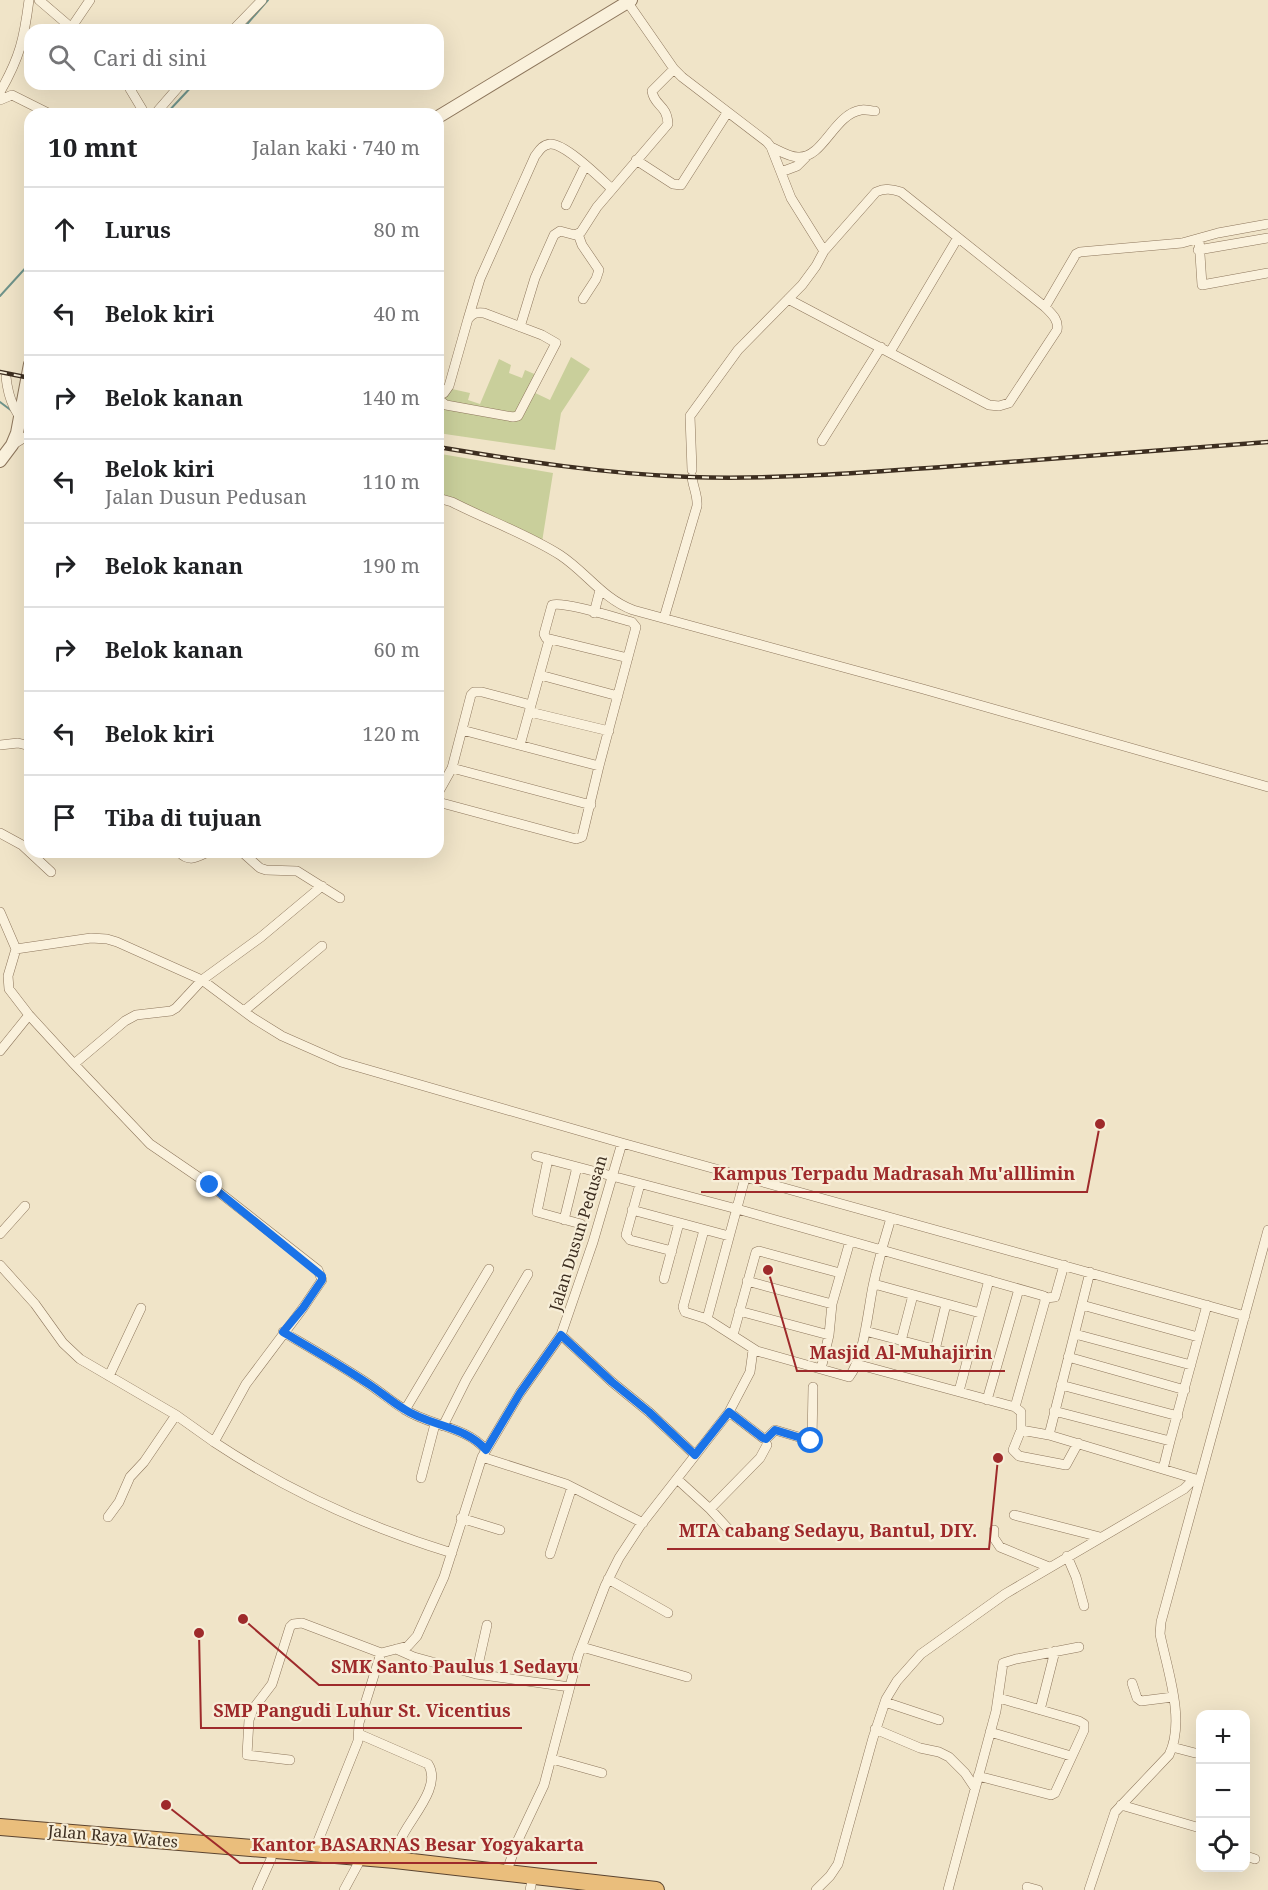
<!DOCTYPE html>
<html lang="id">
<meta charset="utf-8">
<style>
body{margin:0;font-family:"Noto Serif",serif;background:#f2f2f2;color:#202124}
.controls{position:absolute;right:18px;bottom:18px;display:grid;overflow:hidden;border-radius:12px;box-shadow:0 6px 24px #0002}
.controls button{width:54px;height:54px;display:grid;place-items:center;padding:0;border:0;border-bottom:2px solid #e0e0e0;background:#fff;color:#202124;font:30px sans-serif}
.stop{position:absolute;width:18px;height:18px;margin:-14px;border:4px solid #1a73e8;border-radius:50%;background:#fff}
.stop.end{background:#1a73e8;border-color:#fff;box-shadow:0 2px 6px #0008}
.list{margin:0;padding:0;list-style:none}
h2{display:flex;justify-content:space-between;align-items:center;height:78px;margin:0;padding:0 24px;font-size:26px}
h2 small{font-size:20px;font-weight:400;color:#757577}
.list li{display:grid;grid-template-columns:39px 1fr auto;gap:18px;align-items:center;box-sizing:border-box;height:84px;padding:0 24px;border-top:2px solid #e0e0e0}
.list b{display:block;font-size:22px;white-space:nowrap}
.list p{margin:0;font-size:20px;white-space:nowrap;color:#757577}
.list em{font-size:20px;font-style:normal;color:#757577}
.icon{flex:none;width:33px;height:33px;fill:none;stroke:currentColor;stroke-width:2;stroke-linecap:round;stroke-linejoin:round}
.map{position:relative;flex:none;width:1268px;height:1890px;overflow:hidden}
.search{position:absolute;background:#fff;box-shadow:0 6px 24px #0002;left:24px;top:24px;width:420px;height:66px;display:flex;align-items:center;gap:15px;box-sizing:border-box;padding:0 21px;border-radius:18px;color:#757577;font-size:22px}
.panel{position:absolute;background:#fff;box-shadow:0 6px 24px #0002;left:24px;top:108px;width:420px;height:750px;border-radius:18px}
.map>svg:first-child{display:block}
.green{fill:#c9cf9b}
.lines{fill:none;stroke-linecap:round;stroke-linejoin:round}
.stream{stroke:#6f938a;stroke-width:2}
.minor-casing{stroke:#8d765c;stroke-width:10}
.tertiary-casing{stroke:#8d765c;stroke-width:14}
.trunk-casing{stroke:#5b4430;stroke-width:18}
.minor{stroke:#faf1dc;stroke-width:9}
.tertiary{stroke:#faf1dc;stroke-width:12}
.trunk{stroke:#eabe7c;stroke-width:16}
.rail-casing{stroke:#3d2e20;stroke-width:4.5}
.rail{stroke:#f7eed8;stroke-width:2;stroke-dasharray:7;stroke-linecap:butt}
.route{stroke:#1a73e8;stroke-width:8}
.labels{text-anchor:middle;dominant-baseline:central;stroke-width:4.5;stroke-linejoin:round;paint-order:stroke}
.street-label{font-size:16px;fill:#3d2e20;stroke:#f7eed8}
.leader{fill:none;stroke:#9e2a2b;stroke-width:2}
.callout-dot{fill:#9e2a2b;stroke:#f7eed8;stroke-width:2}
.callout-label{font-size:18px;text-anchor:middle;font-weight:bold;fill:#9e2a2b;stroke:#f7eed8;stroke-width:4.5;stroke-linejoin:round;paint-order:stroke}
</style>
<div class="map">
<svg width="1268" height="1890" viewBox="0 0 1268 1890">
<rect width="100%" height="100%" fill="#f0e4c8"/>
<path class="green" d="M571,357L590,369L561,413L555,450L438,433V399L452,389L470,393L468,400L480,404L499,359L511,365L509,373L522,378L525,370L539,376L531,391L550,400Z
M438,451H441V454L553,473L542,542L438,495Z"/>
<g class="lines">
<path class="stream" d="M242,30L268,0
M166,114L194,84
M0,296L30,263
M0,402L12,411
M24,417L30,419"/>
<defs>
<path id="minor" d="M39,0L74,30
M626,0L674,69L682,77L767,142L771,147L791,198L824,251L876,192C885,188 892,189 901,192L1045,307C1052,314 1059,320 1057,330L1009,403L999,406L989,405L788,299
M71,28L90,0
M233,30L262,0
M127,84L145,114
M0,92C20,57 24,39 29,0
M0,100L12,95L50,114
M155,114L181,84
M771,147C780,151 789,157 798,157C823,159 834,114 861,110C865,109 871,111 875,111
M636,160L673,184L681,185L727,113
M781,172L797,166L806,157
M566,205L585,166
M578,234L582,245L599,270L596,279L583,299
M1199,239L1202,285L1268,273
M1198,250L1268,238
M1045,307L1076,254L1080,252L1182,243L1218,233L1268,224
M468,319L480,279L535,156C539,151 542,145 550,144C565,143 600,178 612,189
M520,327L535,278L554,235L560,231L575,235L581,232L597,207L668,124C667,104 654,106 652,91L674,69
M890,352L957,239
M6,377C8,396 14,415 30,427
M438,396L444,393L449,386L468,319C473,313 477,312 484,313L542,335L556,343L518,416L513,417L446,405L438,399
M822,441L881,347
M14,444L30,434
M692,470L690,416L738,350L802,285L816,266L824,251
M438,498L452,502C487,520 527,534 560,555C586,572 603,599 633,610L923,689L1268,787
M594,613L600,590
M664,618L697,506C698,496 693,487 692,477
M540,675L618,696
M530,712L609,731
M462,730L599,766
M0,745L18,743L30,746
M520,745L549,640
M452,768L591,805
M438,793L452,768L471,695L474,692H482L531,705
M438,802L576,839L582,837L599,766L636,627L632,622C617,618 563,601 552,605L544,634L546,638L628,658
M0,833L22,845L51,872
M179,852C189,863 197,857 208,852
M242,852L260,868L266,870L297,871L340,898
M0,912L16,949L91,938L107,939L117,942L202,980L253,1018L282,1036L341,1062L622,1143L1245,1316
M16,949L8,976L9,989L29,1015L74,1064L150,1144L210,1185L318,1270L322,1280L303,1308L246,1384L214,1442L176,1415L144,1462L130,1477L119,1502L108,1517
M244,1011L322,946
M0,1051L29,1015
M74,1064L125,1021L136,1015L171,1011L176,1008L202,980L261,937L322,886
M536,1156L737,1209L1044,1296L1045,1301L1015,1407
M548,1159L537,1212L581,1224
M640,1184L626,1235L630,1240L672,1251
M632,1210L729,1236
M564,1220L577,1167
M704,1230L683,1307L685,1312L707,1319L757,1351L849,1377C864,1358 868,1310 873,1286C878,1263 884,1240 891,1218
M0,1234L25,1206
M0,1265L35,1304L63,1343L80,1359L176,1415
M664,1279L679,1223
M747,1281L832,1304
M874,1284L980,1313
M1046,1298L1055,1297L1064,1265
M1082,1305L1198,1337
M739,1311L829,1335
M707,1319L745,1178
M865,1331L968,1358
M283,1332C312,1349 342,1366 370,1385C382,1393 392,1402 404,1409C429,1426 466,1426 486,1450
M1075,1334L1191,1365
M561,1335L612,1382L649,1412L695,1455
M733,1335L756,1252L759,1251L840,1273
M901,1341L913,1295
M935,1350L946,1304
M1068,1357L1185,1390
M856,1364L1015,1407L1021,1412V1430L1049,1435L1199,1480
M821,1369L829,1335L832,1304L850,1241
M109,1376L141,1308
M1061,1385L1178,1416
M959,1391L989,1280
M987,1400L1019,1289
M405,1410L489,1269
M1054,1411L1170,1441L1207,1305
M729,1412L763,1438L766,1439L775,1430L812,1441L813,1387
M443,1426L466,1380L528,1274
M1021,1430L1013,1450L1019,1456L1066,1465L1078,1443
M1049,1435L1090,1272
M214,1442C288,1491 367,1527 452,1553
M482,1457L566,1484L643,1523
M1163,1469L1170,1441
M421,1478L435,1424
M677,1479L710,1509L732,1533
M710,1509L760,1458L767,1445
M1014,1515L1100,1537
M461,1518L500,1530
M994,1530V1538L1000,1547L1049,1567
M550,1554L572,1487
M1067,1556L1076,1577L1084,1606
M608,1579L668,1613
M582,1647L687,1677
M396,1649L414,1657L476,1674L570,1687
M476,1674L487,1625
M1132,1683L1137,1698L1141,1701L1173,1697
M885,1702L939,1720
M1040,1710L1055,1651
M875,1729L920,1748L939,1752L949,1757L965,1773L975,1788
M990,1732L1071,1756
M359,1734L428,1764C443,1787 408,1820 400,1841C397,1847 396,1853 395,1860
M1172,1747L1195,1753
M552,1759L602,1773
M290,1760L247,1755L249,1720L253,1709L272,1684L290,1627L293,1624L302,1623L381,1653L408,1646L417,1636L444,1577L482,1457L520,1393L561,1335L593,1242L622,1143
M978,1776L1051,1795L1055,1793L1084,1730V1724L1079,1721L999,1698
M1121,1805L1200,1828
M316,1853L318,1841L358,1741L359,1723L381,1653
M1246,1856L1255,1859
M506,1873L518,1840L544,1785L578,1656L605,1586L619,1558L640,1526L729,1412L750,1372L753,1350
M1027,1887L1038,1890
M257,1890L271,1859L272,1849
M344,1890L358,1864V1856
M530,1890L533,1876
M816,1890L830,1876L838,1864L873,1738L886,1699L897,1681L921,1654L1005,1594L1184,1489L1194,1479
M948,1890L996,1711L1003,1663L1016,1659L1079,1647
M1089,1890L1115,1812L1169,1755C1186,1721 1167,1669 1160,1634L1161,1622L1268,1230"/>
<path id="tertiary" d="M438,117L631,0
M0,461L12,445L17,433L30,364"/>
<path id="trunk" d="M0,1827L395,1860L656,1890"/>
</defs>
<use href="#minor" class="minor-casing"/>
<use href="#tertiary" class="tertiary-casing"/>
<use href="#trunk" class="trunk-casing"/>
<use href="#minor" class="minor"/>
<use href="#tertiary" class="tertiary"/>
<use href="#trunk" class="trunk"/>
<defs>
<path id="rail" d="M0,372L30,378
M438,447C522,461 605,474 690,477C779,480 868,472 956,466C1060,458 1164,450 1268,442"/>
</defs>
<use href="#rail" class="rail-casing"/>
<use href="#rail" class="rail"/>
</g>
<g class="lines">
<path class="route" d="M210,1185L322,1276V1280L303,1308L283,1332C312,1349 342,1366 370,1385C382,1393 392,1402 404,1409C429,1426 466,1426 486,1450L520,1393L561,1335L612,1382L649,1412L695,1455L729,1412L763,1438L766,1439L775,1430L811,1441"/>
</g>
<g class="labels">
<g class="street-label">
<text transform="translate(578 1233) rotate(-73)">Jalan Dusun Pedusan</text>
<text transform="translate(113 1836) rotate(5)">Jalan Raya Wates</text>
</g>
</g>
<path class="leader" d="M1100 1124L1087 1192H701M768 1270L797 1371H1005M998 1458L989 1549H667M243 1619L319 1685H590M199 1633L201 1728H522M166 1805L240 1863H597"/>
<g class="callout-dot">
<circle cx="1100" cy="1124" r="6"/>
<circle cx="768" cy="1270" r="6"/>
<circle cx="998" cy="1458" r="6"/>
<circle cx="243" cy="1619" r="6"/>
<circle cx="199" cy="1633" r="6"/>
<circle cx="166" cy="1805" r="6"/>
</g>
<g class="callout-label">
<text x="894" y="1180">Kampus Terpadu Madrasah Mu'alllimin</text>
<text x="901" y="1359">Masjid Al-Muhajirin</text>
<text x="828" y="1537">MTA cabang Sedayu, Bantul, DIY.</text>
<text x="455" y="1673">SMK Santo Paulus 1 Sedayu</text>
<text x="362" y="1717">SMP Pangudi Luhur St. Vicentius</text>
<text x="418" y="1851">Kantor BASARNAS Besar Yogyakarta</text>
</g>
</svg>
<div class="controls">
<button>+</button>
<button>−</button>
<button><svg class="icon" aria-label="locate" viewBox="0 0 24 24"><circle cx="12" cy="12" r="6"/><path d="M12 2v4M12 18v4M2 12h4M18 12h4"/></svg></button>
</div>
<div class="stop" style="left:811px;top:1441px"></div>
<div class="stop end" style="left:210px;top:1185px"></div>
<div class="search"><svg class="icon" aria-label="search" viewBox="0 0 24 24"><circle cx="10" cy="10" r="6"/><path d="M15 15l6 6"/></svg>Cari di sini</div>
<section class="panel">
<h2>10 mnt<small>Jalan kaki · 740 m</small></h2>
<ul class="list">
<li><svg class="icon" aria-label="ahead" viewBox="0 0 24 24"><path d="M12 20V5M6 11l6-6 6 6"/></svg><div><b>Lurus</b></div><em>80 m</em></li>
<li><svg class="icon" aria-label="left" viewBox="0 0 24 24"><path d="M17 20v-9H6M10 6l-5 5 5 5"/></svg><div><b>Belok kiri</b></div><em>40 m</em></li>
<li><svg class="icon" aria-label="right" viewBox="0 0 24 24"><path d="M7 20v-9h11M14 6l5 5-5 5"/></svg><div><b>Belok kanan</b></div><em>140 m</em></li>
<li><svg class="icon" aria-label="left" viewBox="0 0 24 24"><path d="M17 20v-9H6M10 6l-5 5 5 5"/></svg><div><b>Belok kiri</b><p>Jalan Dusun Pedusan</p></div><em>110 m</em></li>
<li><svg class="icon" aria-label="right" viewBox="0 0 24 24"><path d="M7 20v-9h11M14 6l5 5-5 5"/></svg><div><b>Belok kanan</b></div><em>190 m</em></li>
<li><svg class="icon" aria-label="right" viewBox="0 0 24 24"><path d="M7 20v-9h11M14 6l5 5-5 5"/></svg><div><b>Belok kanan</b></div><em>60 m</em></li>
<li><svg class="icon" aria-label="left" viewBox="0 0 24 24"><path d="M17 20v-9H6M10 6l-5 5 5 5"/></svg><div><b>Belok kiri</b></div><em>120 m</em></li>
<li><svg class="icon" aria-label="arrive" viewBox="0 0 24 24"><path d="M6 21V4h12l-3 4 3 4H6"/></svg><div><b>Tiba di tujuan</b></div></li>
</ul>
</section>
</div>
